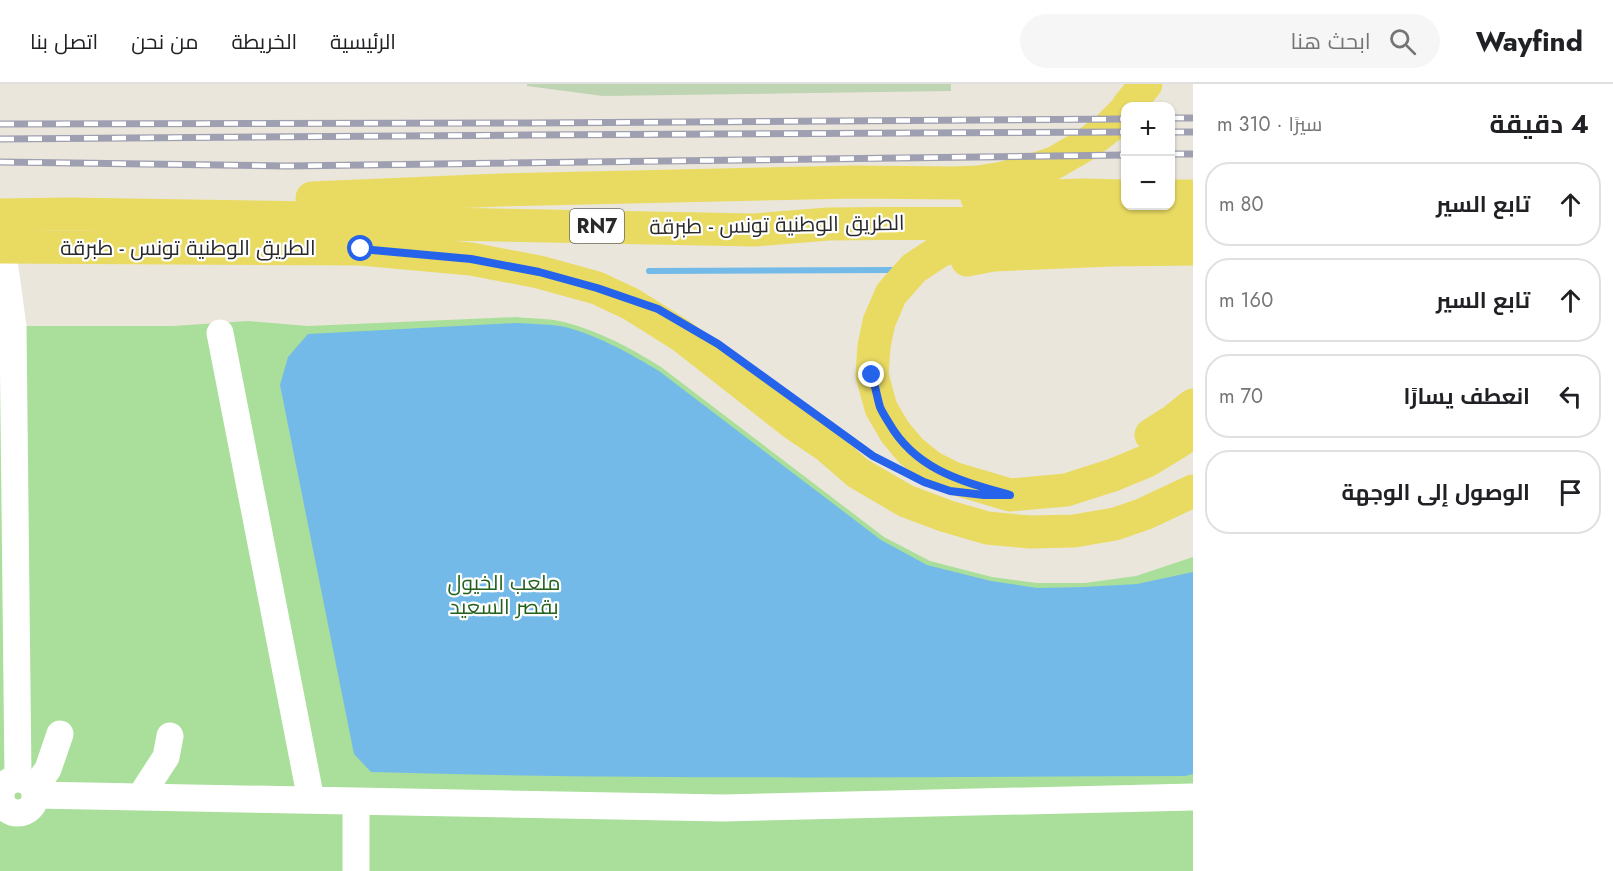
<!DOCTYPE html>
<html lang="ar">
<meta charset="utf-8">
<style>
body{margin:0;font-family:Jost,Cairo,sans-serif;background:#f6f6f6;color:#202124;direction:rtl}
.controls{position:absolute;right:18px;top:18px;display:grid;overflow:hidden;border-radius:12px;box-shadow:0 2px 4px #0004}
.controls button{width:54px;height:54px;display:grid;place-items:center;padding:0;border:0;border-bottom:2px solid #e0e0e0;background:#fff;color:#202124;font:30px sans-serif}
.stop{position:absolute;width:18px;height:18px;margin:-14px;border:4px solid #2563eb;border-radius:50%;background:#fff}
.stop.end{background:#2563eb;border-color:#fff;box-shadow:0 2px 6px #0008}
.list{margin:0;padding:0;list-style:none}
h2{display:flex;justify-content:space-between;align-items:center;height:78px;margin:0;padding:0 24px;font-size:26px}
h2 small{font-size:20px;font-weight:400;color:#757577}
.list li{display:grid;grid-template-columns:39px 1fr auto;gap:18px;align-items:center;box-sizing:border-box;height:84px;margin:0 12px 12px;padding:0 12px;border:2px solid #e0e0e0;border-radius:24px}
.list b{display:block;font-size:22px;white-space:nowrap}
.list em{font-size:20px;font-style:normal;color:#757577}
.icon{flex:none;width:33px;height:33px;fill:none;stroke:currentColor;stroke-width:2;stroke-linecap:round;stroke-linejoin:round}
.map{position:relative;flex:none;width:1193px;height:787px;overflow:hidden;direction:ltr}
header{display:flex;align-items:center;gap:36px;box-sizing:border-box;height:84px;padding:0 30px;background:#fff;border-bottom:2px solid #e0e0e0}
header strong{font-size:28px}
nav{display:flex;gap:33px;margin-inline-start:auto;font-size:21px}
.search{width:420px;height:54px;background:#f6f6f6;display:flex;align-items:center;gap:15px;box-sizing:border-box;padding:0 21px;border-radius:33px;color:#757577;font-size:22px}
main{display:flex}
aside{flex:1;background:#fff}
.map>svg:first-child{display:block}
.green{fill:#a9df9a}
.cemetery{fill:#bfd4b3}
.water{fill:#73bae8}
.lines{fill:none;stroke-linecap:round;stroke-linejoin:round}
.stream{stroke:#73bae8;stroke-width:6}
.minor{stroke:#fff;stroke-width:27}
.major{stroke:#e9db62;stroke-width:33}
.rail-casing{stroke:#9f9fb2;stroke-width:7}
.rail{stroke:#fff;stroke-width:4.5;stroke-dasharray:14;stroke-linecap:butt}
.route{stroke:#2563eb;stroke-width:8}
.labels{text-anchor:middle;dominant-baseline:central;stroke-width:4.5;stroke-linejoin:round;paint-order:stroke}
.shield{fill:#fff;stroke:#696969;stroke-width:1.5}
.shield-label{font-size:20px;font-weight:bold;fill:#292929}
.street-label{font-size:21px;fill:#292929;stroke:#fff}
.park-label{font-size:21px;fill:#23621d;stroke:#fff}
</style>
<header>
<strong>Wayfind</strong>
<div class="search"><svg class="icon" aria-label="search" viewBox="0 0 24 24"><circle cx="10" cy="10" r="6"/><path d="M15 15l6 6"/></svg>ابحث هنا</div>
<nav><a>الرئيسية</a><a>الخريطة</a><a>من نحن</a><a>اتصل بنا</a></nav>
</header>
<main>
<aside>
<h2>4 دقيقة<small>سيرًا · 310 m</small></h2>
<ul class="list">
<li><svg class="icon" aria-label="ahead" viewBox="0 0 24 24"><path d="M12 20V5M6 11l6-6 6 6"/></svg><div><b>تابع السير</b></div><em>80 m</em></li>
<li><svg class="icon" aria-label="ahead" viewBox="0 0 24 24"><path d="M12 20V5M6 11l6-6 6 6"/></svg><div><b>تابع السير</b></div><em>160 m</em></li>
<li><svg class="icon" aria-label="left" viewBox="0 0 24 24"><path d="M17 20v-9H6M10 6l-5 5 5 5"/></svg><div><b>انعطف يسارًا</b></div><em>70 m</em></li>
<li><svg class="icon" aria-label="arrive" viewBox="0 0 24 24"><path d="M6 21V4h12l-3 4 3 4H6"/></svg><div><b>الوصول إلى الوجهة</b></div></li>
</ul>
</aside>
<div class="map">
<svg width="1193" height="787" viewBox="0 0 1193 787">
<rect width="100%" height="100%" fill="#ebe6db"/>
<path class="green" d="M517,233C532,235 549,234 564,238C599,247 631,264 661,283L884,453L930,477L992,493L1037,499H1085L1136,492L1193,473V787H0V242H173L248,237L308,242Z"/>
<path class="cemetery" d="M527,0H951V7L603,12L527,2Z"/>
<path class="water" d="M517,239C531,240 546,240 560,242C592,248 631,270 659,287L881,456L927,481L991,497L1037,504L1084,503L1137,500L1193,488V690L1185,692C914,693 642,696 371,688L354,670L280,301L288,273L308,250Z"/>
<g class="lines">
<path class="stream" d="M649,187L893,186"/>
<path class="minor" d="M2,163L13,242L18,694
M220,249L311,716
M1 712a17 17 0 1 1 34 0a17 17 0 1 1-34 0Z
M34,705L48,685L60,650
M36,711L723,724L1193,713
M140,713L166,673L170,652
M356,787V717"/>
<path class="major" d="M1128,22L1146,0
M1170,112H1193
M312,114L500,106L854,98L953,99L978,98L1003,94L1030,87L1054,79L1087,60L1109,43L1126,26
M977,114L1084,111L1126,112
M0,131L68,130L319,134L441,140L754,146L828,140L1054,138L1163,141L1193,136
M997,152L983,153L962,159L940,167L914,184L891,210L879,238L874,262L872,291L881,324L895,348L911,367L931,383L953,394L1010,411L1066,406L1113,391L1147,377L1175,360L1193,348
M0,163L361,165L471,175L539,188L597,204L631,220L682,252L793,339L827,362L858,389L906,417L946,432L987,444L1030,448L1074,447L1115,440L1144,430L1193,407
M967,176L993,171L1111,166L1193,165
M1151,351L1173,337L1193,321"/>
<defs>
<path id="rail" d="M1170,34H1193
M0,40L530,39L1126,35
M1170,48H1193
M0,55L528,51L1126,48
M1170,70H1193
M0,78L287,82L1126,71"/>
</defs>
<use href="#rail" class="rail-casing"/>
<use href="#rail" class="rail"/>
</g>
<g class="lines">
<path class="route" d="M361,165L471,175L539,188L597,204L658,225L718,260L873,372L924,398L950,407L984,411H1010C961,397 916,386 889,339C886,334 882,328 880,323C877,313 875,301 872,291"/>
</g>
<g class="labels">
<rect class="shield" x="570" y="125" width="54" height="34" rx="4.5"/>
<g class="shield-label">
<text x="597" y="142">RN7</text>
</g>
<g class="street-label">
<text transform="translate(777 141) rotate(-1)">الطريق الوطنية تونس - طبرقة</text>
<text x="188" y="164">الطريق الوطنية تونس - طبرقة</text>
</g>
<g class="park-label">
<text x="504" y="499">ملعب الخيول<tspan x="504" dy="24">بقصر السعيد</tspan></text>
</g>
</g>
</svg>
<div class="controls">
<button>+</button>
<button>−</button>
</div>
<div class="stop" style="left:361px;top:165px"></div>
<div class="stop end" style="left:872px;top:291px"></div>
</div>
</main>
